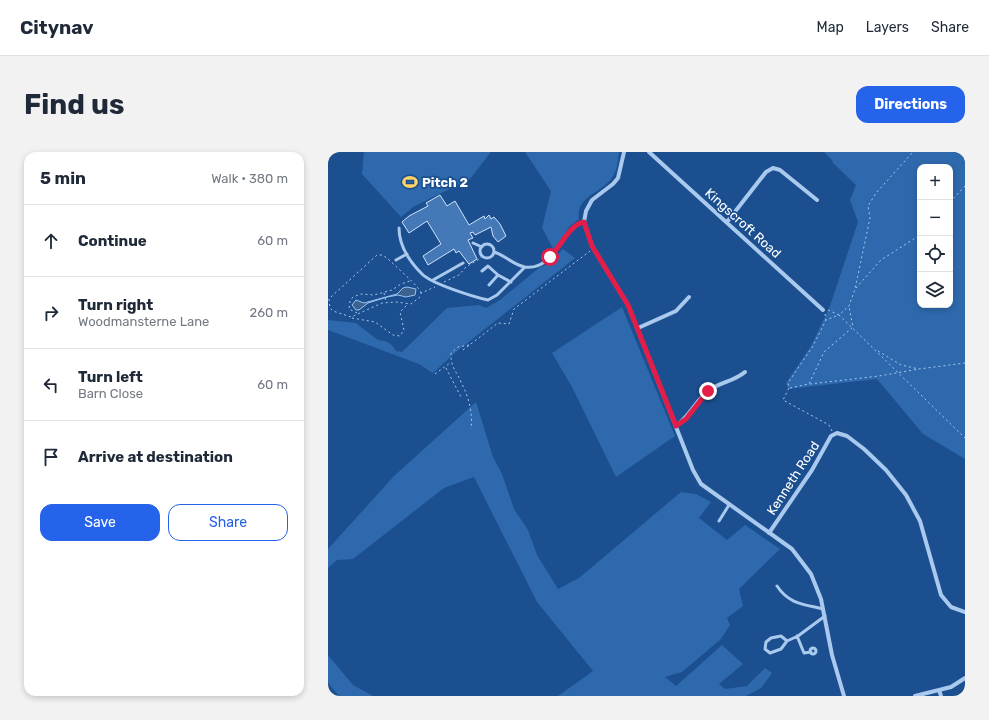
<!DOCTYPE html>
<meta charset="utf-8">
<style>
body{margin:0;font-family:Rubik,sans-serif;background:#f2f2f3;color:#1f2937}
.controls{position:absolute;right:12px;top:12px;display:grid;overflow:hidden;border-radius:8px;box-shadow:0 2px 6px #0003}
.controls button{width:36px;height:36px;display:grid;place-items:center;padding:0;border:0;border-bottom:1px solid #e0e1e3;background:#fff;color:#1f2937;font:20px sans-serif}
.stop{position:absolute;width:12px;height:12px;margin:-9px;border:3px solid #e11d48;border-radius:50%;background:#fff}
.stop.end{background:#e11d48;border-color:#fff;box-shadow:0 1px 4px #0008}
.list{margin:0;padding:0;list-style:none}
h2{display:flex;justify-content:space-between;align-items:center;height:52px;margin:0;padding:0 16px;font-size:17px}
h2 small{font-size:13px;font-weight:400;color:#747a83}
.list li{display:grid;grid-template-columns:26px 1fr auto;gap:12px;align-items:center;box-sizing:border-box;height:72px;padding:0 16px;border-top:1px solid #e0e1e3}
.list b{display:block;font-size:15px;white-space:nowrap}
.list p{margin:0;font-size:13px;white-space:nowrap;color:#747a83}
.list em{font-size:13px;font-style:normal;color:#747a83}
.actions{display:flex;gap:8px;padding:12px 16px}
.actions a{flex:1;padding:9px 0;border:1px solid #2563eb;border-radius:12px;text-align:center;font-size:14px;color:#2563eb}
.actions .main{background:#2563eb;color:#fff}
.icon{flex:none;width:22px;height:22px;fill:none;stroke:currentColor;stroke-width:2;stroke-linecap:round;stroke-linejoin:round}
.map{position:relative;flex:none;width:637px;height:544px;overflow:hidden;border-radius:12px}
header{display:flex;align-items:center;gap:24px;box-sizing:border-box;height:56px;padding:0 20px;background:#fff;border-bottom:1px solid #e0e1e3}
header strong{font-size:19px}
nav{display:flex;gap:22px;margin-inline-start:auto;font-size:14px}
.intro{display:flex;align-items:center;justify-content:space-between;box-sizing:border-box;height:96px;padding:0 24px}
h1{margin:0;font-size:28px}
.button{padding:10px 18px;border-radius:12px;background:#2563eb;color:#fff;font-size:14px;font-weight:700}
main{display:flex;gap:24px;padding:0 24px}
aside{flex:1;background:#fff;border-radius:12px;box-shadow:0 2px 6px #0003}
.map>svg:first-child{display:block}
.green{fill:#2e69ad;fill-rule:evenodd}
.water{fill:#3c6290;stroke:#9cc4f0}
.building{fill:#4478b7;stroke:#cfe3fa}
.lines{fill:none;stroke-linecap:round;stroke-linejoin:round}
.path{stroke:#a9c9ee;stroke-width:1;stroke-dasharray:2 3;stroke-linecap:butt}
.service{stroke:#a9c9ee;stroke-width:3}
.minor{stroke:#a9c9ee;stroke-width:4}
.route{stroke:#e11d48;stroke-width:5}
.labels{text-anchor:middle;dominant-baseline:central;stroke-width:3.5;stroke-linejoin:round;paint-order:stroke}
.poi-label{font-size:13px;font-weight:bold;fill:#fff;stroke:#1b4f8f;text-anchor:start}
.street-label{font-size:13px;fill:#fff;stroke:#1b4f8f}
</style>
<header>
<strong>Citynav</strong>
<nav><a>Map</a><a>Layers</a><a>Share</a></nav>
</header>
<div class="intro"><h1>Find us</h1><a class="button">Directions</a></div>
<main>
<aside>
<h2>5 min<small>Walk · 380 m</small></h2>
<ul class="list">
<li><svg class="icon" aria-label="ahead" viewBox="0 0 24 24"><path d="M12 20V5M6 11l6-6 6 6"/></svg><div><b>Continue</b></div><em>60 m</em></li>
<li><svg class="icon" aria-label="right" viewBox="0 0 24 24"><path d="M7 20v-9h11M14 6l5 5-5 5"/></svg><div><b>Turn right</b><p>Woodmansterne Lane</p></div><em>260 m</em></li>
<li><svg class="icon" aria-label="left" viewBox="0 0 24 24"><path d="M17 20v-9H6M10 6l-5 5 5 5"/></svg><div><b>Turn left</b><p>Barn Close</p></div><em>60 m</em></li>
<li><svg class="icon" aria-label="arrive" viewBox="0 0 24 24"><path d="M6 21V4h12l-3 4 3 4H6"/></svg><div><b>Arrive at destination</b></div></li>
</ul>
<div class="actions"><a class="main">Save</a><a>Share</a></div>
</aside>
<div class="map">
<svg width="637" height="544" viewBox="0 0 637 544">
<rect width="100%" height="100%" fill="#1b4f8f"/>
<path class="green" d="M36,0H163L142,27L85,55L73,65L34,22Z
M197,0H291C290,9 289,20 283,27C273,41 247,45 251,67L241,75L233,89L226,98L214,76L223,39Z
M496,0H637V307L595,282L549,227L460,237L458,231L483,194L502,154L530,70L522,48L528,33L504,10L505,9ZM592,15H622V153H592Z
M235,97L247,106L128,200L105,221L91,212L0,178V168L28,171L50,188L57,189L64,193L68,199L74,200L119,156L151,153L158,156L172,148L212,115L221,112Z
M294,155L347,284L288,325L244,235L224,201Z
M148,250L165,305L174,322L186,357L200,378L209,403L230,437L251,426L353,340L368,342L383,350L371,366L399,388L417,373L452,397L411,437L415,454L399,466L402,473L393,487L354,520L337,525L348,534L394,493L415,512L391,532L397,537L419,534L437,516L444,521L433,536L418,544H230L265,519L209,450L146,325L116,336L25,407L9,408L0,416V397L66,324Z
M0,503L25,533L45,544H11L0,531Z"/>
<path class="water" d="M79,135L88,137L87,143L78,145L70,143L59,145L40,151L31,158H28L24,153L28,148L36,151L69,142L75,136Z"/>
<path class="building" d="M112,43L119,54L127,49L141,73L156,64L157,67L161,63L163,67L166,65L172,72L178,84L170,90L165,84L163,75L147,83L145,80L142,81L145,86L140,88L149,107L141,112L131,99L128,101L126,97L100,113L95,104L113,92L99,69L81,81L74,70L81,64L100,54L98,51Z"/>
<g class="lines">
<path class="path" d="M622,50L637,34
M116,130L131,123L138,115L153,106L154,103
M528,136L553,108L592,83
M56,141L58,150
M93,141C92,135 66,113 59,106L54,103H49L4,144L1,147L2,156L5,159L23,165L54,151L68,150L83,152L92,145L93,141L107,135
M500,158L511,163L521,154L527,137L542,66L540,54L548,41L585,0
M29,161L21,157L22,149L25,145L33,142L46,143L64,138L73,132L82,129
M497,162L498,168
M24,166L47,170L65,183L72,184L76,178L72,160L79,153
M141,193L130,195L123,201C122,214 129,220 134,232C141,246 145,262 143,277
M135,198L170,171L181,172L186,157L262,99
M550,199L573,213L591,217L637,211
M118,216L133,245
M107,222L122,211
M482,232L551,224L591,217
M462,236L481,232L496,200L525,175L521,154
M504,279L501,273L455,248L461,236L460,231L485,194L498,168L511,163L637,286"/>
<path class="service" d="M71,76C71,94 81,109 94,122C104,132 146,145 160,148L169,143L197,115
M145,91L154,95
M152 99a7 7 0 1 1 14 0a7 7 0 1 1-14 0Z
M166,100C177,103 185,113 197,115C228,119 235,73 256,70
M68,108L79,102
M154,119L160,114L170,123L183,130
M105,128L135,111
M161,133L170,123
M391,369L401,353
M449,434C461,452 475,452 495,457
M469,484L476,501L483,500
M459,489L453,484L443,486L438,490L437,497L442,501L453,497L459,489L470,484L497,464
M482 499a3 3 0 1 1 6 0a3 3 0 1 1-6 0Z"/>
<path class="minor" d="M296,0L290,26L285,32L264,48L258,59L256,70L264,94L300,153L365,318L373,332L464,397L483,422L493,447L504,503L516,544
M321,0L495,158
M399,70L438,20L445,16L452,18L489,48
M310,176L348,159L361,145
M348,274C362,264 369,247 380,239C392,230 405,230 417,220
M441,381L484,318L503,284L509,281L519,284L536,297L558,318L578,343L592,369L613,443L623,455L637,460
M611,538L613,544
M587,544L623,535L637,526"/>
</g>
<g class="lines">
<path class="route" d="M222,105C233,94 242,72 256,70L264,94L300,153L348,274L358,267L380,239"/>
</g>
<defs>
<symbol id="stadium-bare" viewBox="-9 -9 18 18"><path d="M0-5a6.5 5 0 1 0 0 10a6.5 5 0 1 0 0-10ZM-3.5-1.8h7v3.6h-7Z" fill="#ffd166" stroke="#1b4f8f" stroke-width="2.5" paint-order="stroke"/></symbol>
</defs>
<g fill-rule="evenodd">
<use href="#stadium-bare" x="71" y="19" width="22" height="22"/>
</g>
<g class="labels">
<g class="poi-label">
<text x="94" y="30">Pitch 2</text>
</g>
<g class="street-label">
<text transform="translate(415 71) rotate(42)">Kingscroft Road</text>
<text transform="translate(465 326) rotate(-57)">Kenneth Road</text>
</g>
</g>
</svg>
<div class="controls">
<button>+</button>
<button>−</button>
<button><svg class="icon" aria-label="locate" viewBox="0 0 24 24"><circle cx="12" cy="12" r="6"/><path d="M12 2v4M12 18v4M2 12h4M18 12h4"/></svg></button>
<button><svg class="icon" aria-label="layers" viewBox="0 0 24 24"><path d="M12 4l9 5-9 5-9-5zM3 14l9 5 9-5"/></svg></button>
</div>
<div class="stop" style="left:222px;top:105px"></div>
<div class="stop end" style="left:380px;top:239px"></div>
</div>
</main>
